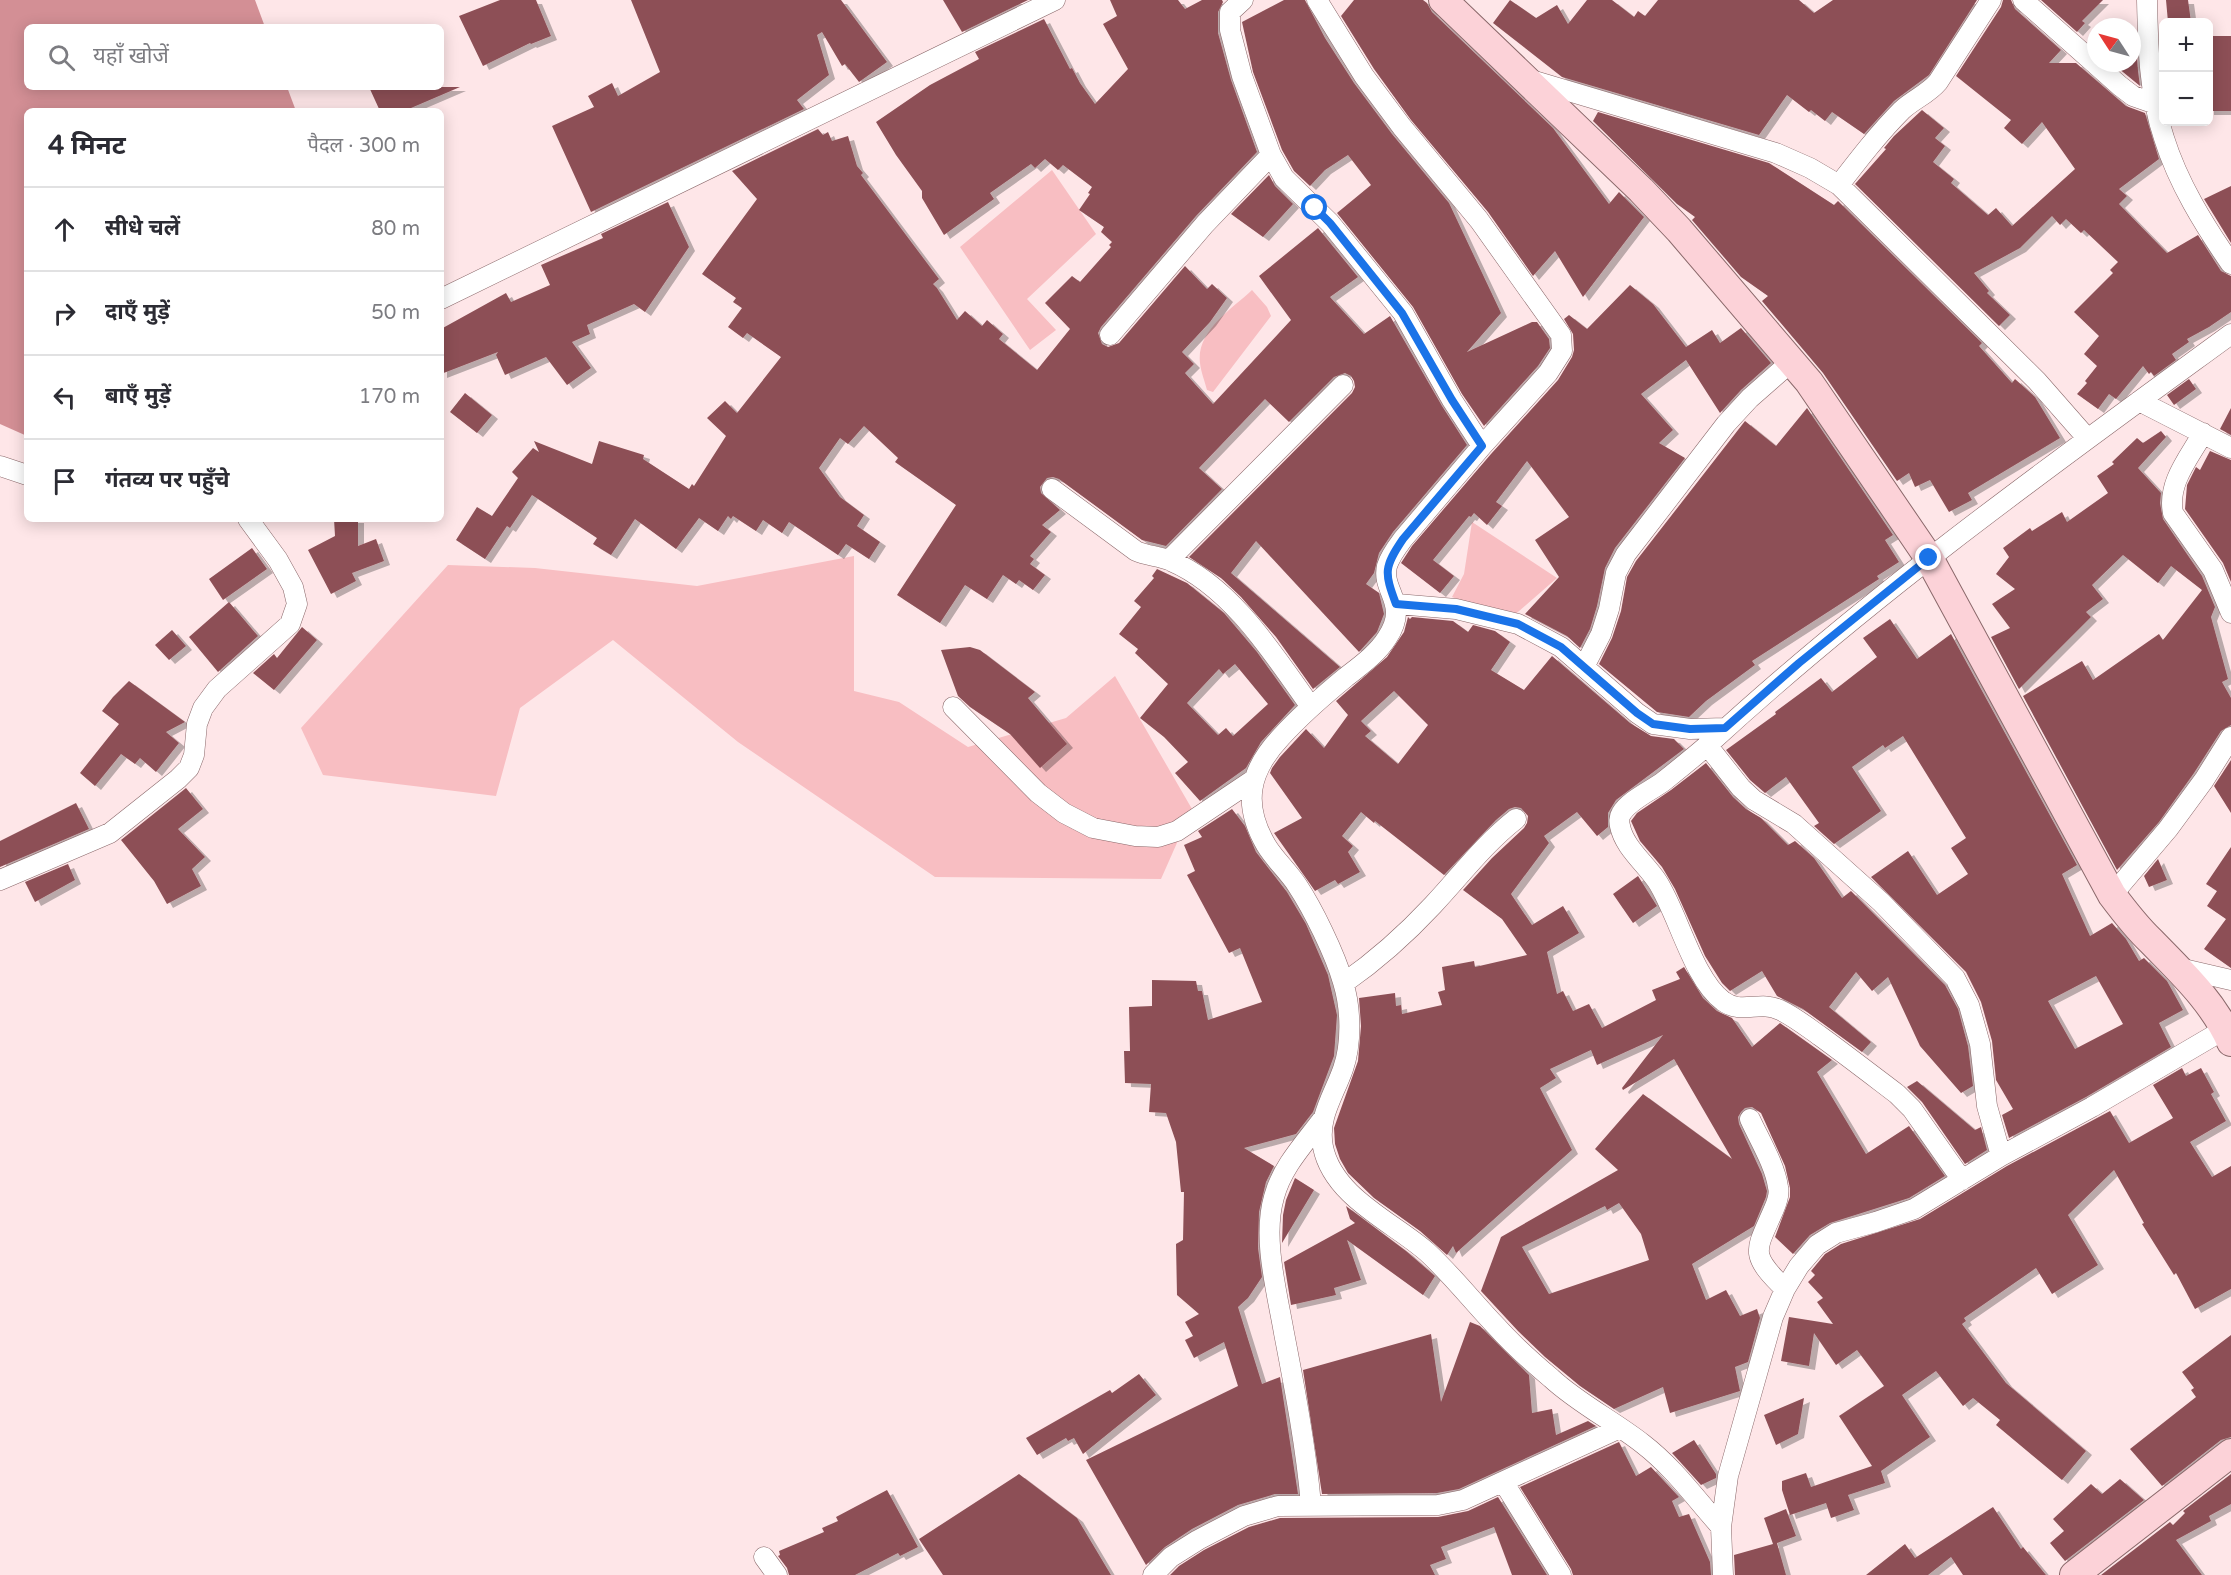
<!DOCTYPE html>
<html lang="hi">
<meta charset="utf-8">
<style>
body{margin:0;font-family:"Varela Round","Noto Sans Devanagari",sans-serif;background:#f7f7f7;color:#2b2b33}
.controls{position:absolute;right:18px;top:18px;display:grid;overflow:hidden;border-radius:9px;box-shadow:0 3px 15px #0003}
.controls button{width:54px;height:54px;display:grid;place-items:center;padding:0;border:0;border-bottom:2px solid #e1e1e2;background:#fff;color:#2b2b33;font:30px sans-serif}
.compass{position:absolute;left:2087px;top:18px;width:54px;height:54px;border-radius:50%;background:#fff;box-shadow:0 3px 15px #0003;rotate:306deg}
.stop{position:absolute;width:18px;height:18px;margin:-14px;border:4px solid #1a73e8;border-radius:50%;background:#fff}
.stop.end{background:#1a73e8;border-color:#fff;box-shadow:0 2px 6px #0008}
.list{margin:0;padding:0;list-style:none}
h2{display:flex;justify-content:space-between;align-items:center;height:78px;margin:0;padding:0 24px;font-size:26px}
h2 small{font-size:20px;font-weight:400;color:#7c7c81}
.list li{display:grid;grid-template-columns:39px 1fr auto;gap:18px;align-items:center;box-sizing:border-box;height:84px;padding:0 24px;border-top:2px solid #e1e1e2}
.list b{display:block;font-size:22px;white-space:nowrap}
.list em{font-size:20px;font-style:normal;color:#7c7c81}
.icon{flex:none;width:33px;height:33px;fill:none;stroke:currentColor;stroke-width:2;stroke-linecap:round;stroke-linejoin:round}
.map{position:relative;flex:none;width:2231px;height:1575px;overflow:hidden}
.search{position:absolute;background:#fff;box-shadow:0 3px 15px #0003;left:24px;top:24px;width:420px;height:66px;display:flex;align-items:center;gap:15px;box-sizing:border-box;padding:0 21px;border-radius:9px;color:#7c7c81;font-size:22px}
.panel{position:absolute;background:#fff;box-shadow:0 3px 15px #0003;left:24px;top:108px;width:420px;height:414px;border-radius:9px}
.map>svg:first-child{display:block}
.green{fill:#f8bec2}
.water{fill:#d38f95}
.building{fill:#8d5056;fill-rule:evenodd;filter:url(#shadow)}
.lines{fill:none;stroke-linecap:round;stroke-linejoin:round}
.street-casing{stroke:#8a686a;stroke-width:21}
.secondary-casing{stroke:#8a686a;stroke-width:30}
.street{stroke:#fff;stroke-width:20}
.secondary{stroke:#fcd2d8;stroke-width:28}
.route{stroke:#1a73e8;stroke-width:8}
</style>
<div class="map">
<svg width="2231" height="1575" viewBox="0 0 2231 1575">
<defs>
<filter id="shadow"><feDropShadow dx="6" dy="4" stdDeviation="0" flood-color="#0004"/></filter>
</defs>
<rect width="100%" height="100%" fill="#fee6e8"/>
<path class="green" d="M1052,170L1096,234L1027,299L1056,330L1030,350L960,247Z
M1252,290L1267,307L1271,316L1213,392L1207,390C1205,382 1201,372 1200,363C1196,331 1232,309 1252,290Z
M1472,522L1557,578L1511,618L1452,597L1464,574Z
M854,556V691L899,702L968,747L1066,718L1115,676L1192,809L1161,879L935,877L738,742L613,640L520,708L496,796L323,775L301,728L448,565L535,568L697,586Z"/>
<path class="water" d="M0,0H255L265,27H27V87H287L296,111H27V436L0,424Z"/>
<path class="building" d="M500,0H536L551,36L531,44L530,43L483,66L459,16Z
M631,0H841L887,62L859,82L845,64L842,66L822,32L817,35L829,75L797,100L804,109L591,212L552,126L594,107L588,96L612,83L618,96L660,72Z
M943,0H1028L962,32Z
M1110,0H1178L1185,9L1202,0H1222L1223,2L1218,12V33L1231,80L1257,152L1196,216L1101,327L1098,333L1102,344L1108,347L1119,343L1185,266L1207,289L1212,284L1227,298L1210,322L1182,352L1194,364L1185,373L1213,404L1291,320L1259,276L1318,228L1358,277L1330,297L1364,334L1390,316L1442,406L1467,445L1393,532L1379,553L1374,573L1366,584L1379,593L1384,614L1377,632L1359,652L1256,541L1231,573L1340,667L1313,689L1276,637L1241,597L1221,578L1189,557L1352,393L1355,387L1354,381L1351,376L1345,373L1334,377L1289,422L1265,399L1199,468L1222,489L1166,546L1142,540L1059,479L1053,477L1047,478L1040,487L1041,493L1060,510L1042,525L1051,532L1030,556L1034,559L1030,564L1045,575L1033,590L1019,580L1016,584L1003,575L987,599L965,585L940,623L897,595L956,505L895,462L898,458L864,426L848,444L840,438L819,468L840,497L864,515L857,526L880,542L869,559L846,544L838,555L789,522L782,533L763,520L756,531L733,516L731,519L728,516L718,531L699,518L676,549L635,519L611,555L593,544L597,538L532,495L510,528L507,526L485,559L456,540L477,507L492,516L518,478L512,472L533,448L539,452L534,441L592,464L599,441L644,455L643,459L689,489L692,484L694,486L726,436L707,418L725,401L737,413L781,357L747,333L743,338L728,327L742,308L733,302L736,298L702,274L757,199L732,171L818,129L823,135L828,132L832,141L848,136L857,166L863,173L861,175L939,279L933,284L937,288L957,320L965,311L982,326L987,320L1003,334L999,339L1037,370L1070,329L1045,303L1072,276L1080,282L1111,247L1109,245L1112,242L1101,232L1104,227L1079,210L1090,194L1088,193L1092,187L1063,165L1058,170L1045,159L1035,168L1031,164L990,193L994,199L944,235L922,198V191L896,155L876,122L930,85L979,59L975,52L1044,19L1070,69L1072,68L1080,83L1095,104L1128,69L1103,24L1117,16Z
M1284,0H1305L1325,38L1354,83L1392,134L1449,203L1501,313L1467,352L1532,322H1537L1549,339L1550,348L1538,366L1484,426L1462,394L1413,307L1337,213L1371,185L1348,155L1325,170L1310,186L1294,171L1282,150L1253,72L1242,22Z
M1354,0H1423L1427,3L1432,12L1553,128L1609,204L1619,192L1644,217L1583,297L1555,251L1533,276L1488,212L1411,120L1374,69L1341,16Z
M1510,0L1536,18L1557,5L1568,24L1587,0H1612L1634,17L1638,11L1645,16L1658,0H1799L1814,13L1833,0H1977L1929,75L1894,101L1864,134L1832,112L1825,121L1811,110L1809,112L1787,95L1759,135L1562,77L1493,23Z
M2003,0H2011L2015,9L2061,50L2049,63H2076L2126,106L2145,113L2159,159L2119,189L2127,196L2119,204L2167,253L2198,235L2221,271L2231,276V312L2209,327L2187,339L2189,342L2172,354L2176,360L2154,376L2151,372L2149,374L2143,366L2116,399L2109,394L2098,409L2077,394L2087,383L2085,381L2097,366L2084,354L2099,336L2074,312L2113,273L2110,270L2118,262L2084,230L2081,233L2066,219L2060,225L2052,216L2020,248L1974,273L1989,291L1987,293L2010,315L1999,326L1855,184L1886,149L1884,148L1894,136L1922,110L1944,128L1935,138L1945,146L1933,162L1954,179L1951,183L1988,215L1996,208L2012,226L2075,169L2042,122L2022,144L2004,128L2011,120L1956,76L2001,7Z
M2041,0H2103L2082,21L2085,23L2077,32Z
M2166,0H2188L2191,22H2168Z
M2163,26V80L2160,27Z
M2136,35L2138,71L2140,86L2112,63H2132V37Z
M2208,36H2231V111H2208Z
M369,87H460L404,111H380Z
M1598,112L1769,163L1834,205L1838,201L1982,343L1979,346L2012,383L2015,379L2035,397L2060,438L1968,493L1972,500L1949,512L1930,480L1915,487L1909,473L1897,481L1823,373L1762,301L1768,296L1741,277L1692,220L1695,217L1677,204L1593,121Z
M1269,175L1275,186L1293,204L1263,237L1231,214Z
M2231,186V243L2204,199Z
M668,202L689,247L645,312L634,304L587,325L590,334L572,342L591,368L567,385L546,357L505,375L496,355L498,352L441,374V329L506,293L511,302L550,285L541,265L603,238L601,234Z
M1630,285L1653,304L1686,347L1712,330L1720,343L1741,328L1771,363L1741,390L1720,413L1686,360L1641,394L1673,430L1659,443L1685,458L1615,548L1605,568L1597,606L1590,629L1580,648L1567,636L1525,614L1559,577L1535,540L1569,517L1527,461L1496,502L1502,506L1487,525L1474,513L1471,517L1469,516L1433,560L1454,576L1440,593L1401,563L1412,546L1491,454L1558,380L1572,357L1574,350L1573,334L1564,319L1569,315L1587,329Z
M2189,379L2196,389L2174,405L2167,395Z
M465,393L492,415L477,433L450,412Z
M1807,408L1893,535L1885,540L1899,562L1877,576L1879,579L1752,661L1755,665L1706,701L1689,717L1657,712L1599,664L1612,638L1621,611L1627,577L1636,561L1745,421L1776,446Z
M2231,408V435L2220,429Z
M2161,431L2166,437L2138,468L2161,493L2160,503L2163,519L2202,576L2215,607L2211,617L2228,679L2222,682L2231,698V725L2221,731L2194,773L2159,822L2117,870L2023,696L2082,661L2093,680L2159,634L2163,640L2202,590L2171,566L2158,583L2123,555L2092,585L2103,599L2086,612L2091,617L2019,689L1991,637L2010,628L1992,604L2015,589L1996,574L2009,557L2003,548L2030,528L2032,531L2062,512L2067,522L2108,493L2097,476L2114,464L2112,462L2137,438L2143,443Z
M2210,451L2231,460V582L2223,563L2185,509L2187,485L2196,467L2200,470Z
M334,519H358V546L376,539L384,561L352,573L356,581L331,594L308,550L335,536Z
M252,548L267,569L223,600L209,579Z
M1157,569L1187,583L1224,613L1257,652L1295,705L1261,742L1246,768L1200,801L1175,773L1188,762L1164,737L1140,718L1168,684L1135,653L1138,649L1119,634L1141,607L1134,601L1154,578L1152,576ZM1235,664L1268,704L1233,736L1226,728L1218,735L1187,703L1219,669L1223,674Z
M229,602L258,636L218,672L189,637Z
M1408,617L1410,619L1412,617L1453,621L1468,632L1473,625L1495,631L1510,642L1491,670L1524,690L1552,656L1630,723L1651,736L1674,739L1684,749L1616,800L1608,813V827L1597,836L1577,812L1544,836L1549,843L1511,894L1532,925L1563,906L1579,933L1547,952L1557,994L1563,991L1573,1011L1589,1004L1602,1028L1656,1000L1652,990L1680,979L1676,972L1684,967L1703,998L1717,1011L1732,1018L1752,1047L1780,1023L1832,1060L1817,1072L1866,1154L1909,1126L1945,1176L1909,1198L1830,1223L1810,1235L1793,1254L1775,1237L1790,1197V1188L1785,1166L1761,1113L1752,1107L1745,1108L1741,1112L1738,1117L1739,1124L1762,1174L1767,1191L1766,1197L1754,1226L1692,1264L1706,1300L1726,1290L1740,1316L1757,1309L1760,1318L1748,1362L1735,1367L1740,1391L1670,1413L1663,1387L1614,1409L1580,1386L1545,1357L1518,1331L1481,1291L1501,1237L1618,1170L1595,1149L1643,1094L1732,1159L1674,1059L1623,1090L1622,1088L1663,1035L1597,1065L1591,1050L1550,1069L1556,1078L1540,1088L1572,1150L1456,1253L1453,1246L1447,1255L1420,1231L1374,1198L1348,1173L1340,1159L1335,1144L1334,1128L1358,1061L1361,1026L1359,998L1395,993L1396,1006L1401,1005L1402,1014L1442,1005L1438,992L1445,990L1442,967L1474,961L1475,967L1527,955L1502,919L1463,890L1492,858L1524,828L1527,823L1528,816L1521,808L1515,807L1509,809L1496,820L1444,875L1375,821L1374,823L1361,812L1342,836L1353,846L1348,852L1360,872L1338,884L1335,880L1315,891L1274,833L1302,818L1270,773L1272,768L1280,757L1306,729L1324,748L1348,715L1336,701L1387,657L1404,632ZM1394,691L1428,725L1398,764L1365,736L1371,731L1361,721ZM1619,1203L1641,1234L1649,1260L1549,1294L1522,1247L1605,1206L1607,1210Z
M1890,619L1917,659L1951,634L2077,865L2062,874L2090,936L2112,923L2126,939L2139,961L2144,958L2167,981L2183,1010L2159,1023L2171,1047L2086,1097L2009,1138L2002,1115L2013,1109L1996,1080L1992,1041L1981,1002L1966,972L1871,877L1908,851L1937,895L1968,874L1951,848L1966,838L1903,736L1885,748L1883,745L1852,767L1881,811L1834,844L1814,826L1819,823L1786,777L1765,793L1750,780L1726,750L1776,714L1775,712L1821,678L1832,692L1877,657L1863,638ZM2096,976L2123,1024L2075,1049L2048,1001Z
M302,627L317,640L274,690L253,673L274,654L277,658Z
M172,630L186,646L169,660L155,645Z
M970,647L980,650L1035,692L1028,698L1067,744L1040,768L1010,734L970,707L958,696L941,650Z
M129,681L185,722L166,732L179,743L156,772L140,758L135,764L121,754L95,786L80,773L119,724L102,711L113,697Z
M2231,760V813L2214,786Z
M1706,763L1733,797L1746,809L1761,818L1788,845L1795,841L1814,858L1842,898L1851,891L1945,985L1958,1009L1968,1046L1973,1086L1961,1093L1920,1046L1888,977L1872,991L1856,972L1829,1007L1871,1042L1862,1052L1803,1009L1777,996L1762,971L1730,991L1722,983L1705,956L1675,889L1662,867L1640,841L1631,821L1637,813L1671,790Z
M186,788L203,809L178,829L205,857L192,869L201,886L167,904L154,881L121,840Z
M76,803L89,829L0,867V841Z
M1232,809L1245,826L1256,852L1287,892L1306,924L1328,975L1337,1015L1334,1056L1313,1112L1296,1134L1244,1148L1274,1166L1266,1182L1259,1212L1258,1248L1262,1277L1248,1298L1238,1307L1262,1384L1280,1377L1298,1494H1275L1238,1505L1192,1529L1165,1547L1146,1565L1086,1460L1238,1386L1224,1342L1194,1358L1185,1340L1193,1336L1185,1322L1199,1314L1177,1295L1176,1244L1183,1240L1184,1192H1181L1176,1142L1166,1113L1149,1112L1151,1084L1125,1083L1124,1051H1130L1129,1007L1152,1006V980L1196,981L1198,991H1202L1208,1020L1262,1002L1240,948L1229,953L1187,875L1195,871L1184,845L1202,837L1198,831Z
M2231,847V968L2204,949L2226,919L2207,906L2217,891L2206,884Z
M2158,859L2167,880L2149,887L2144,876Z
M68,864L75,880L35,902L25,882Z
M1638,876L1657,906L1633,923L1613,894Z
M2182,1068L2186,1076L2201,1068L2214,1092L2211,1094L2226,1121L2190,1142L2212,1177L2231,1166V1289L2195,1309L2176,1273L2174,1275L2142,1224L2144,1223L2114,1170L2068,1215L2098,1265L2052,1294L2036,1268L1964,1318L1966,1321L1962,1324L2006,1383L2086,1451L2062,1480L1996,1425L2000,1420L1973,1398L1963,1406L1936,1371L1902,1395L1930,1437L1881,1471L1885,1483L1848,1495L1854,1510L1831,1518L1826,1503L1790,1515L1782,1490V1481L1806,1473L1811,1487L1872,1466L1839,1416L1884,1386L1857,1350L1836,1365L1814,1333L1809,1366L1781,1361L1789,1317L1833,1324L1817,1302L1823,1298L1808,1282L1815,1275L1811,1271L1825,1254L1841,1244L1920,1219L2007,1166L2110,1111L2129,1143L2173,1118L2153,1085Z
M1917,1081L1975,1130L1981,1127L1987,1150L1965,1164L1922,1102L1907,1087Z
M1295,1178L1314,1190L1282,1243L1283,1215L1286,1200Z
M1346,1206L1406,1251L1435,1276L1423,1295L1347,1240L1361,1280L1334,1288L1336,1295L1291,1305L1284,1262L1355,1223L1350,1219Z
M1470,1322L1480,1326L1529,1375L1532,1413L1552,1409L1556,1435L1588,1421L1596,1426L1459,1489L1437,1493L1322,1494L1303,1370L1431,1334L1441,1402Z
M2231,1335V1437L2221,1440L2162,1486L2130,1449L2196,1397L2191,1390L2194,1388L2182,1372Z
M1139,1374L1156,1395L1083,1454L1074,1438L1068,1441L1066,1438L1037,1455L1026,1438L1110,1390L1112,1393Z
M1804,1398L1798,1434L1776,1445L1764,1415Z
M1694,1440L1716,1474V1478L1701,1485L1672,1453Z
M1619,1442L1636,1476L1651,1467L1679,1497L1672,1501L1679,1517L1689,1514L1710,1562L1711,1575H1573L1571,1569L1520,1487Z
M1019,1474L1077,1518L1111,1575H943L919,1539Z
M2231,1474V1504L2209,1516L2211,1521L2176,1540L2202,1575H2101L2170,1522L2173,1525L2185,1513L2183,1511Z
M2120,1479L2144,1500L2065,1561L2050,1543L2064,1531L2053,1519L2091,1484L2102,1494Z
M887,1490L918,1547L900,1556L898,1553L855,1575H789L787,1568L778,1556L780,1555L779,1551L824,1532L822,1528L838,1521L836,1517Z
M1498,1497L1547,1575H1512L1494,1527L1441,1547L1446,1559L1430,1565L1435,1575H1170L1179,1566L1204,1550L1249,1527L1280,1518L1438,1517L1468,1511Z
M1993,1507L2021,1549L2023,1547L2046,1575H1963L1951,1557L1928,1575H1866L1905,1544L1915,1558Z
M1786,1509L1796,1536L1777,1543L1786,1575H1735L1734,1555L1773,1544L1764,1518Z"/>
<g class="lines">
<defs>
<path id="street" d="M1243,0L1230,12V30L1242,76L1271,155L1284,178L1330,223L1403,313L1452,400L1482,446
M1317,0L1364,76L1402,127L1479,220L1561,335L1562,351L1548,373L1482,446L1403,539C1397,547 1390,556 1387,566C1381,592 1410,603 1387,638C1377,654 1360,666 1346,677C1323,696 1301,715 1281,737C1249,771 1242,804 1266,845C1275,860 1288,871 1297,885C1313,909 1335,954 1343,982C1351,1008 1352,1043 1343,1069C1334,1095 1317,1118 1323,1147C1333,1197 1393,1222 1427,1252C1452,1275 1473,1302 1496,1326C1513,1345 1532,1362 1551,1378C1579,1404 1614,1421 1643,1444C1673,1467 1696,1499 1721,1527
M2023,0L2120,86L2133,96L2156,104
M2147,0C2148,46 2149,94 2164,138C2178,183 2204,225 2231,264
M1528,79L1776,153L1810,168L1839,185L2037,381L2087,438
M1839,185C1859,159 1879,133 1902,110C1914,99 1928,94 1938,82L1991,0
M441,299L1055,0
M1110,335L1205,224L1271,155
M2139,401L2231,448
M2203,433C2189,458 2167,483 2173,513L2213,570L2231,613
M0,466L27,475
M1052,489L1136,551C1147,556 1160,556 1171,561C1232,587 1274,655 1311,707
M1169,560L1343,385
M1397,604L1456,609L1518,624L1561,647L1637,713L1653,724L1690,729L1725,728
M1584,667L1601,634L1609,609L1616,573L1626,554L1726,424L1750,398L1791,362
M953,707L1038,793L1064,813L1093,828L1135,836L1158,837L1177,831L1253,780
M1707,745L1741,788L1754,800L1794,824L1881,902L1955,978L1969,1005L1980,1044L1987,1106L2001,1156
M0,880L110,833L178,779L189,768L194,755L197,724L203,708L217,689L290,624L297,604L293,587L278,560L248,519
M2112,895L2168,829L2204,780L2231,737
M2179,968L2231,980
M1344,983C1377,960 1406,934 1433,905C1461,875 1484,844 1516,819
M1750,1119C1759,1139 1775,1165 1778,1187C1780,1194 1777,1202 1774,1209C1756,1251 1748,1253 1785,1289
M1962,1180L1912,1109L1897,1094C1872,1075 1846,1055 1820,1036C1807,1027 1795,1017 1780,1010C1760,1000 1741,1015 1723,1001C1693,979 1678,913 1657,881C1645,863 1624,847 1620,826C1619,823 1619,817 1621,814C1629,800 1651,791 1664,781C1679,769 1695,756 1710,743C1873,593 2053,464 2231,334
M1504,1483L1561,1575
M1311,1505C1306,1447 1295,1390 1284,1333C1277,1292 1262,1238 1274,1197C1282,1167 1304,1144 1322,1120
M764,1557L777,1575
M1153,1575L1171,1557L1198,1540L1244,1516L1278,1506L1438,1505L1463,1500L1620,1428
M1723,1575L1721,1527L1728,1476L1773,1317L1785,1289L1799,1266L1817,1245L1836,1233L1876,1222L1914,1209L2001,1156L2092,1107L2225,1029"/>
<path id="secondary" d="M1443,0L1641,190L1679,230L1809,382L1929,558L2112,895C2124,911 2136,927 2151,941C2181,972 2213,1001 2231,1042
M2074,1575L2231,1453"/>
</defs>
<use href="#street" class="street-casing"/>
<use href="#secondary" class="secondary-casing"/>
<use href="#street" class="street"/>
<use href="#secondary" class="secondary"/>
</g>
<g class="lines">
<path class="route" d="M1315,208L1330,223L1402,313L1452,400L1482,446L1403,539C1384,567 1384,572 1396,604L1456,609L1518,624L1561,647L1637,713L1653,724L1690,729L1725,728L1799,663L1929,558"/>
</g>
</svg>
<div class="controls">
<button>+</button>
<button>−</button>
</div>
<svg class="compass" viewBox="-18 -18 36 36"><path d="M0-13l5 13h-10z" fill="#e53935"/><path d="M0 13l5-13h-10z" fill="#7c7c81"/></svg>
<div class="stop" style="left:1315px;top:208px"></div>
<div class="stop end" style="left:1929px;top:558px"></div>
<div class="search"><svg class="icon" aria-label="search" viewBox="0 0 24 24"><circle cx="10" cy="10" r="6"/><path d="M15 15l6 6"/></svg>यहाँ खोजें</div>
<section class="panel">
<h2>4 मिनट<small>पैदल · 300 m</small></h2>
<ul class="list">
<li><svg class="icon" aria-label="ahead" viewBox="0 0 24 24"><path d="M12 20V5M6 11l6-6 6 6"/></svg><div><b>सीधे चलें</b></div><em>80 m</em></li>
<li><svg class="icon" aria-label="right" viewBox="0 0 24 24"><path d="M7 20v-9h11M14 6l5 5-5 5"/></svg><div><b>दाएँ मुड़ें</b></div><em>50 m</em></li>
<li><svg class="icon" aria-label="left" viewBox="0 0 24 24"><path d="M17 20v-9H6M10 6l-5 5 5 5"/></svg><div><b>बाएँ मुड़ें</b></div><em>170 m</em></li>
<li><svg class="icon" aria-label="arrive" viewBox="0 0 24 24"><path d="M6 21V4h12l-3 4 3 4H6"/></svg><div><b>गंतव्य पर पहुँचे</b></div></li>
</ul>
</section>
</div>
